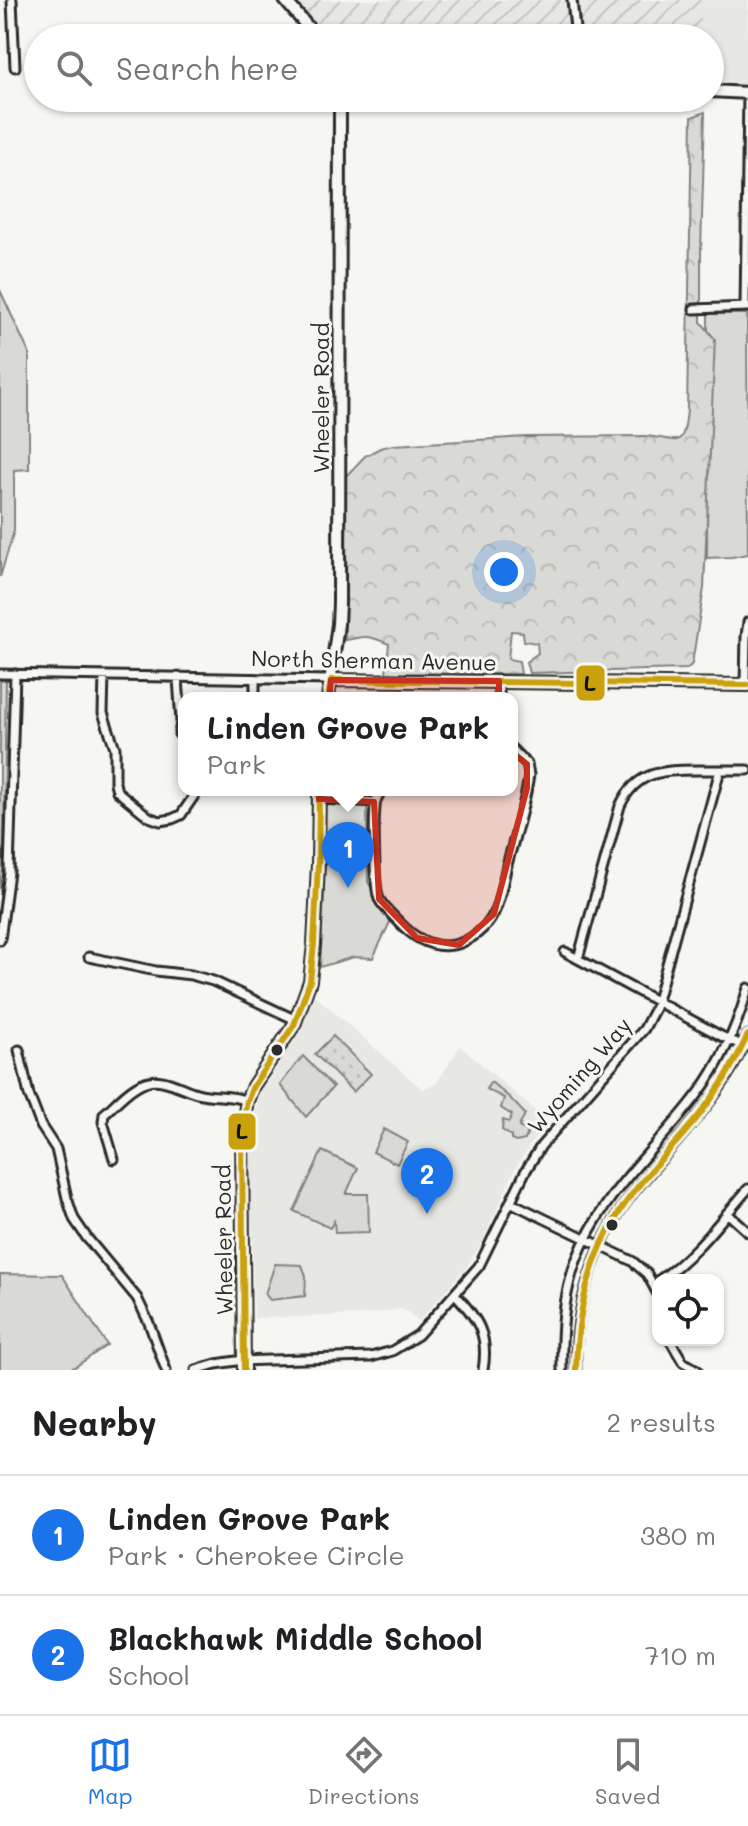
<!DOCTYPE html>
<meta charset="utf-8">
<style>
body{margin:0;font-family:Mali,sans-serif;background:#f2f2f2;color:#202124}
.controls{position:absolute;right:24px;bottom:24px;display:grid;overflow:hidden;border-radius:16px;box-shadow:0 2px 6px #0004}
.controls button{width:72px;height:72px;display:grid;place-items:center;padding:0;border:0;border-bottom:2px solid #e0e0e0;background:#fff;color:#202124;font:40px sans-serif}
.you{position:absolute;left:504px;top:572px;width:28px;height:28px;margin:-20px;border:6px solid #fff;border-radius:50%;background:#1a73e8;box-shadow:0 0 0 12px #1a73e833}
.badge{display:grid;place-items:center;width:52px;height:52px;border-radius:50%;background:#1a73e8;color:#fff;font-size:26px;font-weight:700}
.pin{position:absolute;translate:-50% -66px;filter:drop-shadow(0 2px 4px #0008)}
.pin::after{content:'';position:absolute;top:42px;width:28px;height:24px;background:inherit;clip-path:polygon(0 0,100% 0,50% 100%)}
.popup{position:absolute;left:178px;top:692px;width:340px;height:104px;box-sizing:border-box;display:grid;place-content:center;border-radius:16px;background:#fff;filter:drop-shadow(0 2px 6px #0005);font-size:26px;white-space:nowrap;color:#757577}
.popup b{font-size:30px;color:#202124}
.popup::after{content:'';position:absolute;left:50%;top:100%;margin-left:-16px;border:16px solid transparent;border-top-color:#fff}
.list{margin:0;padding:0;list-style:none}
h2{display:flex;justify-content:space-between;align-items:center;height:104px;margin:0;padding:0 32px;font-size:34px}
h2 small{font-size:26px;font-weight:400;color:#757577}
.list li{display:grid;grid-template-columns:52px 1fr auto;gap:24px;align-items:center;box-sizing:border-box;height:120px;padding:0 32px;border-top:2px solid #e0e0e0}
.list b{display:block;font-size:30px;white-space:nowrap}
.list p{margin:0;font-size:26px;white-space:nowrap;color:#757577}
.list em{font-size:26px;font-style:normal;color:#757577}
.icon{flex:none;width:44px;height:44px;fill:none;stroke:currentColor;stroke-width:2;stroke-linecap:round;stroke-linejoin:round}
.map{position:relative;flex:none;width:748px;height:1370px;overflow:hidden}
.search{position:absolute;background:#fff;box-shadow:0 2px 6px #0004;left:24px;right:24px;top:24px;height:88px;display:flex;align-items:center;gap:20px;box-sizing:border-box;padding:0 28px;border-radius:44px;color:#757577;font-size:30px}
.sheet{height:344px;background:#fff}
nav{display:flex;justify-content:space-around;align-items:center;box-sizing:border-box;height:112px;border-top:2px solid #e0e0e0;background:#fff;font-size:22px;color:#757577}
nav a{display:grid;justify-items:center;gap:4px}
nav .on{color:#1a73e8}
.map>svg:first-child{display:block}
.built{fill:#e7e7e3}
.industrial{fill:url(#industrial-furrows)}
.green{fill:#d9d9d5;stroke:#828280;stroke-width:2}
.forest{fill:url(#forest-crowns);stroke:#828280;stroke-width:2}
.garden{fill:url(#garden-dots);stroke:#828280;stroke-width:2}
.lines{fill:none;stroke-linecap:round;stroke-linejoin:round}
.street-casing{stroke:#2b2b2b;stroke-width:13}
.secondary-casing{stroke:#2b2b2b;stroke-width:16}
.street{stroke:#f6f6f2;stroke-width:7}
.secondary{stroke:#f6f6f2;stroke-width:10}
.bus-1-casing{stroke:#f6f6f2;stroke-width:12}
.bus-1{stroke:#caa10b;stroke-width:6}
.marked{fill:#c8321e;fill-opacity:0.2;stroke:#c8321e;stroke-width:6;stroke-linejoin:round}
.bus-dot{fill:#2b2b2b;stroke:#f6f6f2;stroke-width:3}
.labels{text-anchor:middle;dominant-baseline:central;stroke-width:6;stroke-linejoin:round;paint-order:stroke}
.street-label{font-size:22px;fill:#2b2b2b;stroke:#f6f6f2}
.line-badge{stroke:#f6f6f2;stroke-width:3}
.pale-badge-label{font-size:22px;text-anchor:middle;font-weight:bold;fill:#111}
</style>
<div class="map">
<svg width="748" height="1370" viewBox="0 0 748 1370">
<defs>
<pattern id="industrial-furrows" width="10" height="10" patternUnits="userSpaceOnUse" patternTransform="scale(2)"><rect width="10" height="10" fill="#e7e7e3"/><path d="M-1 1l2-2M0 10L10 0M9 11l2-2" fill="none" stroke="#c6c6c3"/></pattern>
<pattern id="forest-crowns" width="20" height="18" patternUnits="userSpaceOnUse" patternTransform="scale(2)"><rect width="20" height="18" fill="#d9d9d5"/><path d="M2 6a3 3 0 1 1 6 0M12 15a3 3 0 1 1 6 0" fill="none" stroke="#babab7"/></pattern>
<pattern id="garden-dots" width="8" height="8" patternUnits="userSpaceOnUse" patternTransform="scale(2)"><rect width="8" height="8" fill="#d9d9d5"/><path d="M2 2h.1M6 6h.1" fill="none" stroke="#babab7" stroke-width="1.8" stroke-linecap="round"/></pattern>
</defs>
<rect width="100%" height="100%" fill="#f6f6f2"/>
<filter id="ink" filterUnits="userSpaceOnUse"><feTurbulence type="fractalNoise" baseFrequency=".0125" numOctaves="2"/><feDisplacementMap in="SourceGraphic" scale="16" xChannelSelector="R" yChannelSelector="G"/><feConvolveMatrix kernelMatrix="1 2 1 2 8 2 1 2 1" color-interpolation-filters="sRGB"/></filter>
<g filter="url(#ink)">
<path class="built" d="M701,0H748V87L710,86V38H701Z
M314,995L422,1089L436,1084L460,1046L549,1123L532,1142L515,1169L483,1241L467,1267L418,1322L410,1313L401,1309L363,1315L254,1318L249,1146L251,1125L261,1090L299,1033Z"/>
<path class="industrial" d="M293,0H701V38H329Z"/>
<path class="green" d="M0,290L29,353V469L14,470V531L0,577Z
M708,314H747L748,554L732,557L707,558Z
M6,680L3,891H0V681Z
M325,803L367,804L368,882L391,920L373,958L354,957L320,967L324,894Z
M303,1056L333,1087L306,1117L280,1085Z
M491,1082L510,1098L525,1114L519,1127L528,1132L525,1140L516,1142L511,1140V1136L502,1130L503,1120L509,1122L512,1115L501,1108L504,1098L486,1089Z
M384,1129L408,1142L397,1164L373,1152Z
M322,1151L358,1168L346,1194H368L369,1232L335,1233L334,1221L330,1228L294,1211Z
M275,1264L302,1265L306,1276L305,1296L270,1300L265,1294Z
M0,1274L62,1275L107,1345L75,1367L67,1370H0Z"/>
<path class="forest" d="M705,112L701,251V322L715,339L704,588L692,664L687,669L529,673L526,662L538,653L537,643L524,641L523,632L511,631L508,659L519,661L521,674L386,673L389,644C381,641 372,636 364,637C356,637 352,640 345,640L342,494L345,477L365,456L380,448L393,445L526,437L645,436C678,438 683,453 687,410L692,117Z"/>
<path class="garden" d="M333,1036L371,1074L353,1092L315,1054Z"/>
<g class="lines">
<defs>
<path id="street" d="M12,0L15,67
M572,0L576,38
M745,307L748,93
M694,309L748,307
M0,674L331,680
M104,676L103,713L115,748V783L117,791L149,817L160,821L172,819L181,815L198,790
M178,678L181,722L179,734
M745,685L746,636L748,622
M255,698V679
M499,698V681
M381,790C380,793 377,798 376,801C373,814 374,887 379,899C383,907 393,916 399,922C427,952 460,955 488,923C499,910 503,881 507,865C515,835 525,806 529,775L527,764L512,749
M319,799L376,802
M0,940L9,872L15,674
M565,952L721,1036L746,1047
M89,957L156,971L191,975L213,981L296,1020
M578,959L620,806C636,771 663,770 696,770C713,770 731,770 748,770
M19,1050L29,1095L41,1126L56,1149L67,1198L74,1219L87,1238L137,1298L149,1323L166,1370
M114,1159L103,1122L104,1114C120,1100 138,1076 162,1081C174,1083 185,1090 197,1093C215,1098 230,1094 247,1101
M510,1202L632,1261L647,1274L658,1294
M727,1213L748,1232
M659,1280C694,1257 720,1221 748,1189
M455,1294C478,1319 489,1335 483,1370
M670,1340L683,1362L697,1370
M196,1370L216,1364L236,1361L371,1357L392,1351L418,1335L479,1266L525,1172L541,1146L644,1029L655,1008L720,770
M562,1370C561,1333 563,1296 576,1261C601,1195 649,1156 691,1103C719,1069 736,1030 748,988
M576,1370C575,1305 593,1245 633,1193C674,1141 724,1098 748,1035"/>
<path id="secondary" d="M285,0L317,38
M710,91L748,93
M331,680L748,685
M328,698L338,624L339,603L340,98
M244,1370L242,1129L247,1101L253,1086L294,1025L310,981L314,944L318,864L319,790"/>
</defs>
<use href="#street" class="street-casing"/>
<use href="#secondary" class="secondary-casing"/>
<use href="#street" class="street"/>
<use href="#secondary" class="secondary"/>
<defs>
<path id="bus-1" d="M328,698L331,680L748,685
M244,1370L242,1129L247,1101L253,1086L294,1025L310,981L314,944L318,864L319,790
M576,1370C577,1314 588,1260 619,1213C641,1178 671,1150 697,1118C718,1092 734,1065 748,1035"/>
</defs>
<use href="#bus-1" class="bus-1-casing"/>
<use href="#bus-1" class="bus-1"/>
</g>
</g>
<path class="marked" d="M331,680L499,681V742L527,764V788L494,914L459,945L417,938L379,899L374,802L319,799Z"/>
<g class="bus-dot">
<circle cx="277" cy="1050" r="7"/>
<circle cx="612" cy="1225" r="7"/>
</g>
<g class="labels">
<g class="street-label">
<text transform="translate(320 398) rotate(-90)">Wheeler Road</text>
<text transform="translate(374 660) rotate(1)">North Sherman Avenue</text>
<text transform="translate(579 1075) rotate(-49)">Wyoming Way</text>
<text transform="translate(223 1240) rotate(-91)">Wheeler Road</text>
</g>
</g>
<g class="line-badge">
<rect x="575" y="664" width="31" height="38" rx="8" fill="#caa10b"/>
<rect x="227" y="1112" width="30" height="39" rx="8" fill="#caa10b"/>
</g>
<g class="pale-badge-label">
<text x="590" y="691">L</text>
<text x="242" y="1139">L</text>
</g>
</svg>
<div class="controls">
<button><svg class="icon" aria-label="locate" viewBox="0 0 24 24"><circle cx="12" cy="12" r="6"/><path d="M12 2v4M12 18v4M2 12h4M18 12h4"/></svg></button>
</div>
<div class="you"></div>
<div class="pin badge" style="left:348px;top:888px">1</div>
<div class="popup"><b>Linden Grove Park</b>Park</div>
<div class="pin badge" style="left:427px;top:1214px">2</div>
<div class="search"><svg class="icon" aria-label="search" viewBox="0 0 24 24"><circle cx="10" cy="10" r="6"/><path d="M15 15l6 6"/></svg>Search here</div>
</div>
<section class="sheet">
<h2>Nearby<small>2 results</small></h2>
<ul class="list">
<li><span class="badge">1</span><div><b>Linden Grove Park</b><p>Park · Cherokee Circle</p></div><em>380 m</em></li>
<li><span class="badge">2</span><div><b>Blackhawk Middle School</b><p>School</p></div><em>710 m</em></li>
</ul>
</section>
<nav>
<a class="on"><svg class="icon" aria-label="map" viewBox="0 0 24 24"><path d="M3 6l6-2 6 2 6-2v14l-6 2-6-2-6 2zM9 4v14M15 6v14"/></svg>Map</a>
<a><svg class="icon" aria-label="directions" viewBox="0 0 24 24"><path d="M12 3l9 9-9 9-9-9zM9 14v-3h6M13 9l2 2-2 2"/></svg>Directions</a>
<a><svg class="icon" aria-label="saved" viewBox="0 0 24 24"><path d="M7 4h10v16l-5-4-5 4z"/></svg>Saved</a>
</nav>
